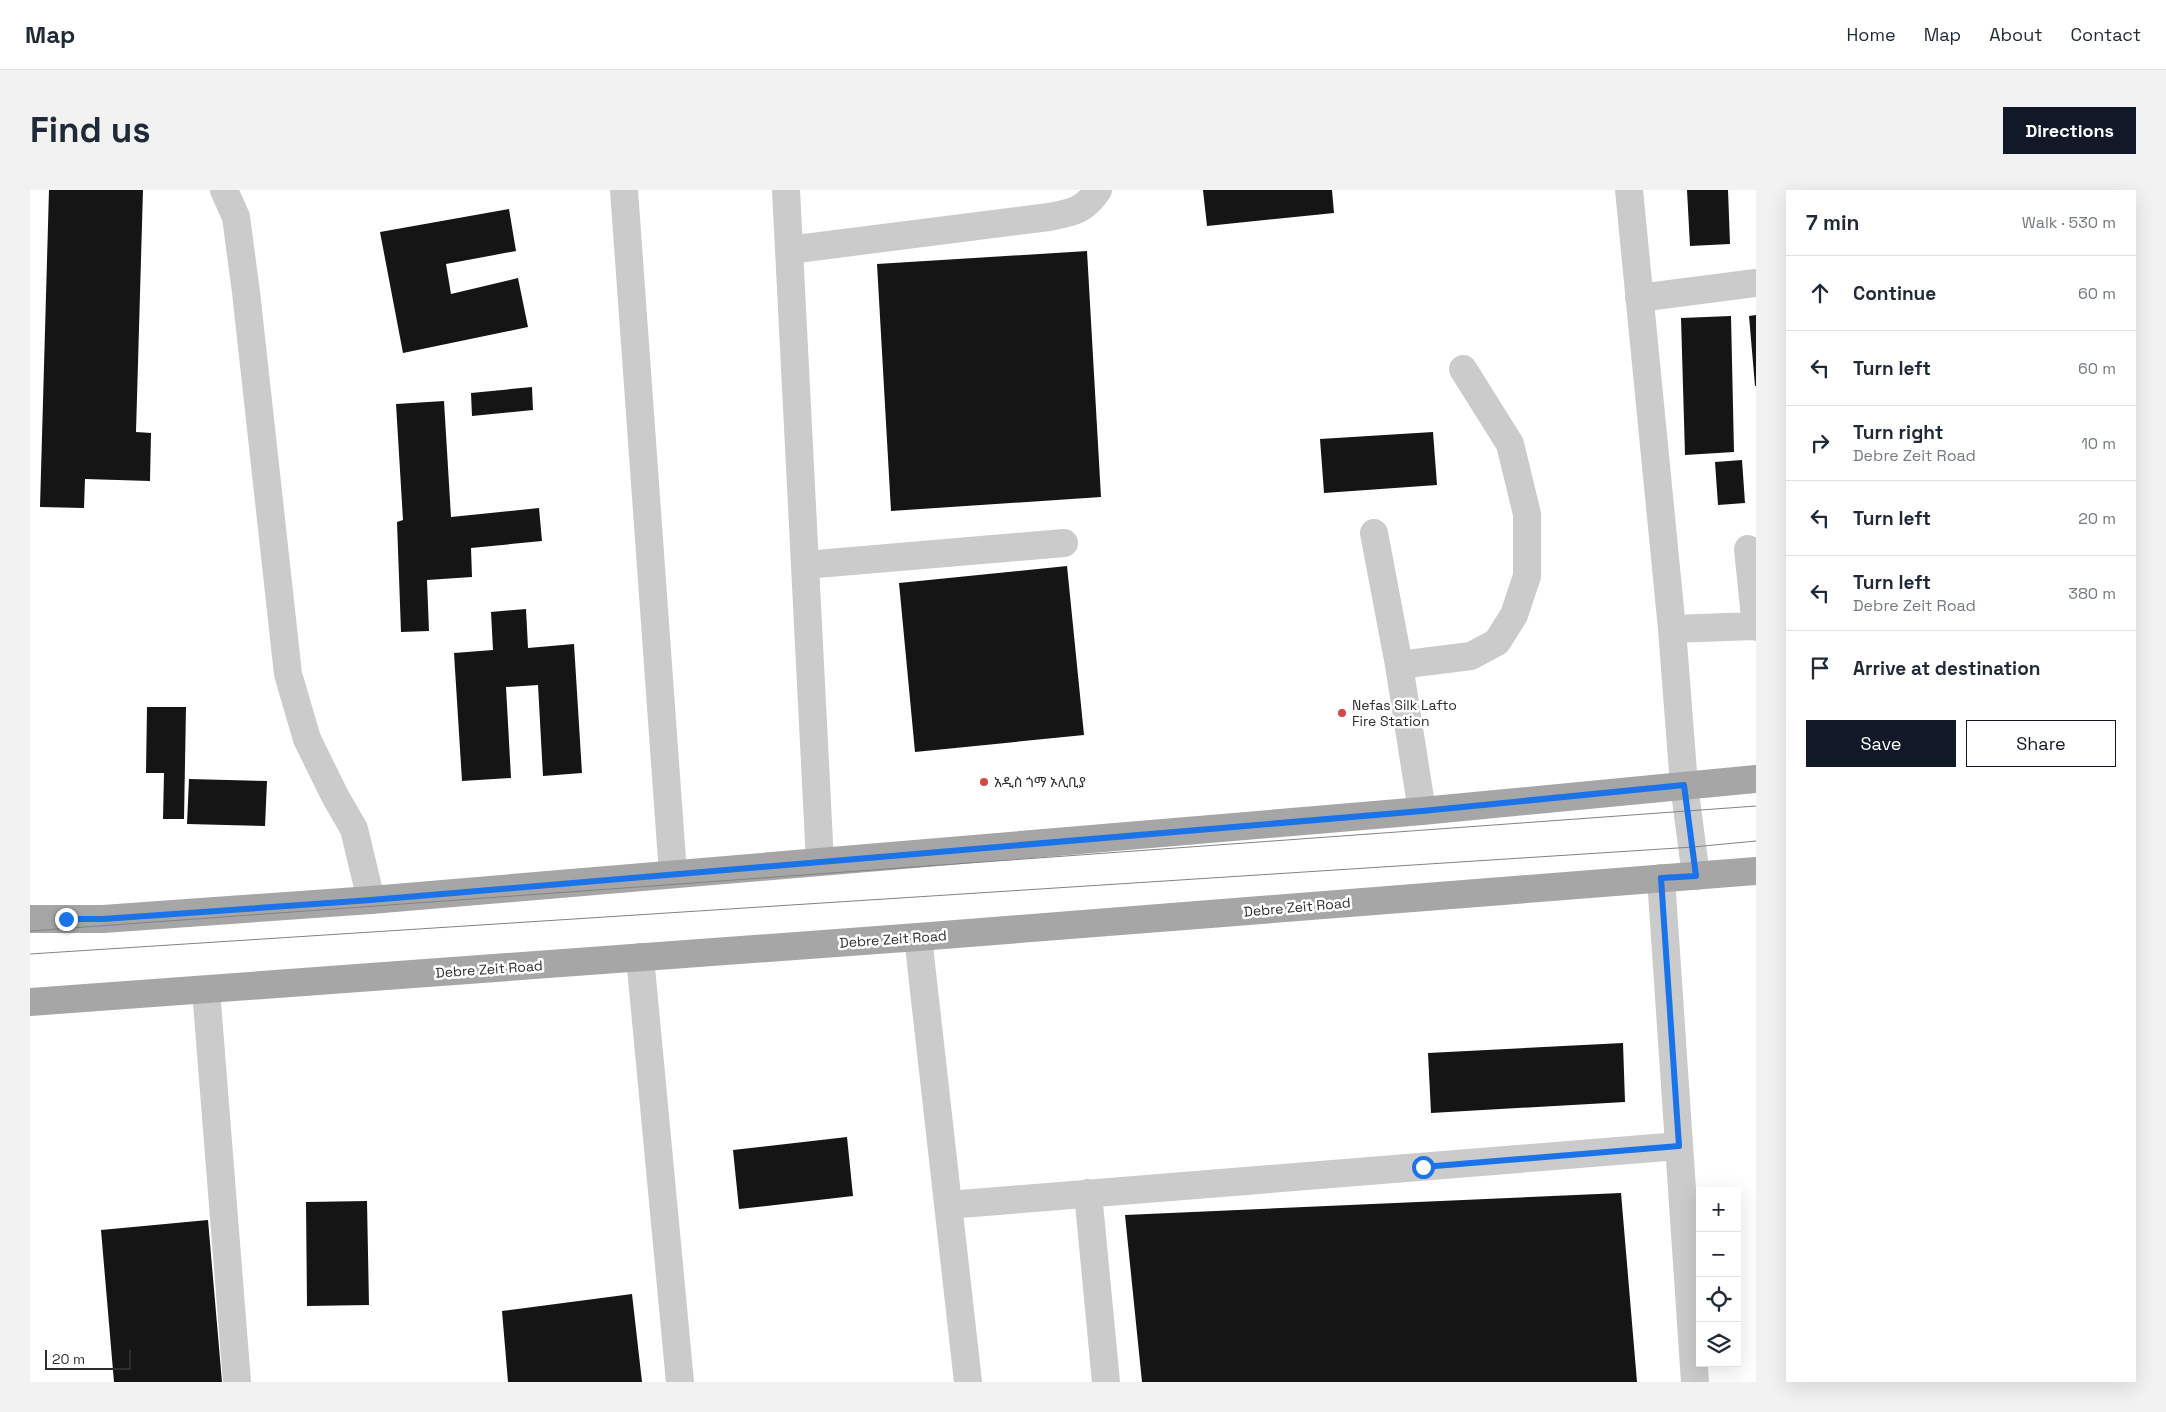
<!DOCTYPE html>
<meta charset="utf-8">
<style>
body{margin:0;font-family:"Space Grotesk","Noto Sans Ethiopic",sans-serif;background:#f2f2f3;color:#1f2937}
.controls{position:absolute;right:15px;bottom:15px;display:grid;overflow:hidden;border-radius:0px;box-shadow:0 5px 20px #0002}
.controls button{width:45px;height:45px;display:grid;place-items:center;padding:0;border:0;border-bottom:1px solid #e0e1e3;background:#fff;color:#1f2937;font:25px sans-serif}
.scale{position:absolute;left:15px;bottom:12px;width:86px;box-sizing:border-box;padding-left:5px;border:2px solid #2e2e2e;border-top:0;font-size:14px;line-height:18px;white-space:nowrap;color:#2e2e2e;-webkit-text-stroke:4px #fff;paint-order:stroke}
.stop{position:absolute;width:15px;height:15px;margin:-11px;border:4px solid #1a73e8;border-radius:50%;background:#fff}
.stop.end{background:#1a73e8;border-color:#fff;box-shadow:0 1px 5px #0008}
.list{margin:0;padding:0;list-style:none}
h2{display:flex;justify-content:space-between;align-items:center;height:65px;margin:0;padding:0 20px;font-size:21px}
h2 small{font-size:16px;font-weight:400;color:#747a83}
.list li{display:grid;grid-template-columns:32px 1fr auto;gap:15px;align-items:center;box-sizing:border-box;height:75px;padding:0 20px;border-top:1px solid #e0e1e3}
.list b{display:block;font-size:19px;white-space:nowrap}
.list p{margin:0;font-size:16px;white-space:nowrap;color:#747a83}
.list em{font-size:16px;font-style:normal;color:#747a83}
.actions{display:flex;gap:10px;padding:15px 20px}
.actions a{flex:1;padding:11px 0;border:1px solid #111827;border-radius:0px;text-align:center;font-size:18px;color:#111827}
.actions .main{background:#111827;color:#fff}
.icon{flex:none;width:28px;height:28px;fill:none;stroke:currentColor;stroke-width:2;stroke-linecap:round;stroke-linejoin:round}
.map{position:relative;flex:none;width:1726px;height:1192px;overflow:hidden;border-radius:0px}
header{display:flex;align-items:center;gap:30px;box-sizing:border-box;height:70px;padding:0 25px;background:#fff;border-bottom:1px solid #e0e1e3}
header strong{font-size:24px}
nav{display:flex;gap:28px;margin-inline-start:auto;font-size:18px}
.intro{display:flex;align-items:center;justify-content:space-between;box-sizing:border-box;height:120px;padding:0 30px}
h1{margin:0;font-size:35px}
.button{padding:12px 22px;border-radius:0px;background:#111827;color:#fff;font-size:18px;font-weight:700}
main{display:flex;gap:30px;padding:0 30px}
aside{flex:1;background:#fff;border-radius:0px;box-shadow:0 5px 20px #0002}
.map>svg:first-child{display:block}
.building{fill:#151515}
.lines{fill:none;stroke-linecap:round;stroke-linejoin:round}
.minor{stroke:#cbcbcb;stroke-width:28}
.major{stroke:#a6a6a6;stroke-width:28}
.tram{stroke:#838383;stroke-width:1}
.route{stroke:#1a73e8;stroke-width:6}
.poi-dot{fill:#d24843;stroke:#fff;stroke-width:2}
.labels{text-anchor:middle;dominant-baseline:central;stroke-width:5;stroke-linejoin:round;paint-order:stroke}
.poi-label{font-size:14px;fill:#2e2e2e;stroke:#fff;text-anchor:start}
.street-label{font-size:14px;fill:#2e2e2e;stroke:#fff}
</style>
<header>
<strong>Map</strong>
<nav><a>Home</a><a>Map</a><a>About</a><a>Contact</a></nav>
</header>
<div class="intro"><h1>Find us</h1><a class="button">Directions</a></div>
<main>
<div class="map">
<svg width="1726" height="1192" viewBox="0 0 1726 1192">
<rect width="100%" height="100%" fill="#fff"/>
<path class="building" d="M19,0H113L106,242L121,243L120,291L55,289L54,318L10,317Z
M1173,0H1302L1304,23L1177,36Z
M1657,0H1698L1700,54L1660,56Z
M479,19L486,61L416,74L421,104L488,88L498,137L373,163L350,42Z
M1057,61L1071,307L861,321L847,74Z
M1726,125V196H1725L1719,126Z
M1701,126L1704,262L1655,265L1651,128Z
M502,197L503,220L442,226L441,203Z
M414,211L421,327L509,318L512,351L441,358L442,387L397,390L399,441L371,442L367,332L373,330L366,214Z
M1403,242L1407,295L1294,303L1290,249Z
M1712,270L1715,313L1688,315L1685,272Z
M1037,376L1054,545L885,562L869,393Z
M496,419L498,458L544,454L552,583L513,586L508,495L476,497L481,588L432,591L424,463L463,460L461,422Z
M117,517H156L154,629H133L134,583H116Z
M159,589L237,591L235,636L157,634Z
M1593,853L1595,912L1401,923L1398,863Z
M817,947L823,1006L709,1019L703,960Z
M1591,1003L1607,1192H1112L1095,1025Z
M337,1011L339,1115L277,1116L276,1012Z
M178,1030L192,1192H84L71,1040Z
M602,1104L612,1192H478L472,1121Z"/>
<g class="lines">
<path class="minor" d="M194,0L206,27L216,102L258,484L277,549L305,606L324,639L341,710
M594,0L643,684
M756,0L790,672
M1599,0L1642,439L1654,595L1666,686
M759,60L1019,27C1040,23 1055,21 1068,0
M1609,108L1726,93
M1344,343L1369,475
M1718,359L1726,437
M775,375L1034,353
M1642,439L1725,436
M1392,621L1369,475L1441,466L1467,452L1484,425L1497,386V324L1480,254L1433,179
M1631,688L1665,1192
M888,747L938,1192
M610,767L650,1192
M176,800L207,1192
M1058,1003L1076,1192
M918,1015L1649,956"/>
<path class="major" d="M0,729H73L341,710L1392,621L1726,589
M0,812L888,747L1726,681"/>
<path class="tram" d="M0,741L1726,616
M0,764L1663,657L1726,651"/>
</g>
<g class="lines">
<path class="route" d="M36,729H73L341,710L1392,621L1654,595L1666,686L1631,688L1649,956L1393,977"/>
</g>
<g class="poi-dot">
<circle cx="1312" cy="523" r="5"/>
<circle cx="954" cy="592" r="5"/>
</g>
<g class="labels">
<g class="poi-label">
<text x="1322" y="515">Nefas Silk Lafto<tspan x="1322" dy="16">Fire Station</tspan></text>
<text x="964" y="592">አዲስ ጎማ ኦሊቢያ</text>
</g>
<g class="street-label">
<text transform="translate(1267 717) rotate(-5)">Debre Zeit Road</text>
<text transform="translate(863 749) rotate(-4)">Debre Zeit Road</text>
<text transform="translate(459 779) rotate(-4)">Debre Zeit Road</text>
</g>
</g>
</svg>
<div class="controls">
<button>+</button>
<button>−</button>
<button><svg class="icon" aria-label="locate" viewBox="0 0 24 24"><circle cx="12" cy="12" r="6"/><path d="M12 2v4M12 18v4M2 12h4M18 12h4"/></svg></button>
<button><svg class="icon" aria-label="layers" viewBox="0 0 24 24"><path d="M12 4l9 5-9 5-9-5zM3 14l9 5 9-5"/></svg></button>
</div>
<div class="scale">20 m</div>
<div class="stop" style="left:1393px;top:977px"></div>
<div class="stop end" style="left:36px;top:729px"></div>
</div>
<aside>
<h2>7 min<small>Walk · 530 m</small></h2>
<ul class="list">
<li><svg class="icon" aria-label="ahead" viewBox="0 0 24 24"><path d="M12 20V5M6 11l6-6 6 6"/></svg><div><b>Continue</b></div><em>60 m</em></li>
<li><svg class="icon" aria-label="left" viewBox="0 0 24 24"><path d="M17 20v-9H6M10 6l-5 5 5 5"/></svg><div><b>Turn left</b></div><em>60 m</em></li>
<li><svg class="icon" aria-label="right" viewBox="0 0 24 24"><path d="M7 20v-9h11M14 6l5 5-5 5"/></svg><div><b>Turn right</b><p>Debre Zeit Road</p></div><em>10 m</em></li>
<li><svg class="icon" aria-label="left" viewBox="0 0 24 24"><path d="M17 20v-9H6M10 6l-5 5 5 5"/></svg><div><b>Turn left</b></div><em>20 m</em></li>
<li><svg class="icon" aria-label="left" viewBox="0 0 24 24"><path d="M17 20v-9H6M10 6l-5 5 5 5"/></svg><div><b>Turn left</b><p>Debre Zeit Road</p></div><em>380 m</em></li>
<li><svg class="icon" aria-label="arrive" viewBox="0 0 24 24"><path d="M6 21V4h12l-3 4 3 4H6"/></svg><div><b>Arrive at destination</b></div></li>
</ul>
<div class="actions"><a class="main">Save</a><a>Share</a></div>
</aside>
</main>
